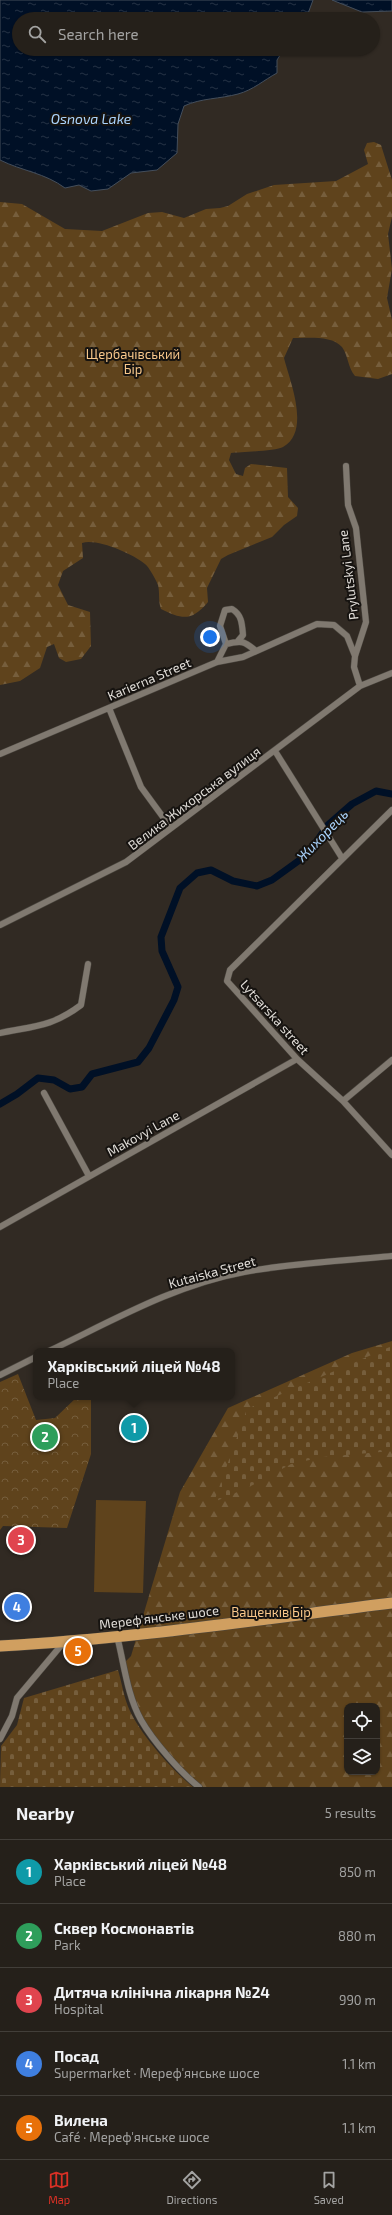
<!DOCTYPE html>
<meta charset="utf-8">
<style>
body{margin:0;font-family:"Exo 2",sans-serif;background:#2d2823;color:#f1f3f6}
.controls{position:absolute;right:12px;bottom:12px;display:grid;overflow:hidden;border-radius:8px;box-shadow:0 1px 3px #0004}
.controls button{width:36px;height:36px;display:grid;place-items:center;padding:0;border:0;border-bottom:1px solid #423e39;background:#25201a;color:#f1f3f6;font:20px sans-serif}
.you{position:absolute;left:210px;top:637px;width:14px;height:14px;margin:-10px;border:3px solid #fff;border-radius:50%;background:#1a73e8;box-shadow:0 0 0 6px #1a73e833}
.badge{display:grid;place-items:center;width:26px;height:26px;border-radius:50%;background:#d93025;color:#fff;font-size:13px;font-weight:700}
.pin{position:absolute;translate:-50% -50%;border:2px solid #fff;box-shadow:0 1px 4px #0006}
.popup{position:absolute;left:33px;top:1348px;width:202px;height:52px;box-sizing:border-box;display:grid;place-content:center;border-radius:8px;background:#25201a;filter:drop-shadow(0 1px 3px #0005);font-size:13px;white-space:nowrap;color:#a3a3a2}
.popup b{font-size:15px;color:#f1f3f6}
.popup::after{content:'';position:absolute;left:50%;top:100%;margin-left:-8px;border:8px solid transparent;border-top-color:#25201a}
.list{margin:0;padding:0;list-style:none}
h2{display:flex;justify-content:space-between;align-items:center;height:52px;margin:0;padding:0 16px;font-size:17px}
h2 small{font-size:13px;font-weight:400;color:#a3a3a2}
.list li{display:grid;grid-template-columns:26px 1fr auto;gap:12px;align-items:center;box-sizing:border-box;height:64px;padding:0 16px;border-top:1px solid #423e39}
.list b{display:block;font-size:15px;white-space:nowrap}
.list p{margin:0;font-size:13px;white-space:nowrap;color:#a3a3a2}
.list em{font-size:13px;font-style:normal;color:#a3a3a2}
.icon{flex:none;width:22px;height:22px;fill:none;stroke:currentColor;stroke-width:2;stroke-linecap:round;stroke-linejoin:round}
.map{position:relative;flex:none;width:392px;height:1787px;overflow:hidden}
.search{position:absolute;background:#25201a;box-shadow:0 1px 3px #0004;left:12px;right:12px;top:12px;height:44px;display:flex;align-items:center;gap:10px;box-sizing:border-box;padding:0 14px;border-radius:22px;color:#a3a3a2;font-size:15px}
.sheet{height:372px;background:#25201a}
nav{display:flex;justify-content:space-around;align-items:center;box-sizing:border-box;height:56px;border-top:1px solid #423e39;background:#25201a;font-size:11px;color:#a3a3a2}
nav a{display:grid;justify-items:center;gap:2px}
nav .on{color:#d93025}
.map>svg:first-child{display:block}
.forest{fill:url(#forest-firs);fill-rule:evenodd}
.cemetery{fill:url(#cemetery-stones)}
.park{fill:url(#park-crowns)}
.pitch{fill:#5f431c}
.water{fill:url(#water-ripples);stroke:#444e5b}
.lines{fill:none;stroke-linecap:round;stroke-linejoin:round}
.canal{stroke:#001026;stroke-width:7}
.street-casing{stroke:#4c4841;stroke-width:7}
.highway-casing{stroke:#4c4841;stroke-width:12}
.street{stroke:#807970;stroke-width:6}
.highway{stroke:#d09f60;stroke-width:11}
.labels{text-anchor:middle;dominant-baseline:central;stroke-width:4;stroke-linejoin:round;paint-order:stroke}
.park-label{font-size:13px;fill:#f9c88b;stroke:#161310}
.street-label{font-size:13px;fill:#e1ddd8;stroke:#161310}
.water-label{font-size:14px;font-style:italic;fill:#abd4fd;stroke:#161310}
</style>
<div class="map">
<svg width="392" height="1787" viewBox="0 0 392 1787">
<defs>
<pattern id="forest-firs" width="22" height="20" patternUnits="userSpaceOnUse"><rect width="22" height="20" fill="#5f431c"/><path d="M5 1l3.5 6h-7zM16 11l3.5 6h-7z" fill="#765e3c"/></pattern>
<pattern id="cemetery-stones" width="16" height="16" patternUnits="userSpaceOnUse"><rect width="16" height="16" fill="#5f431c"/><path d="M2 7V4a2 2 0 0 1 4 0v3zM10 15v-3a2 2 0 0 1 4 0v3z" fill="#765e3c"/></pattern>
<pattern id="park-crowns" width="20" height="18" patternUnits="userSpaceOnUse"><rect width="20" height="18" fill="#5f431c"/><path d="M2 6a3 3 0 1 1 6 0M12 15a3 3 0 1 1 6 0" fill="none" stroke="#765e3c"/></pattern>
<pattern id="water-ripples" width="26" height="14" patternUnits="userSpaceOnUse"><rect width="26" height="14" fill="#001026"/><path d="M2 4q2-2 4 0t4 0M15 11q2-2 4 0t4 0" fill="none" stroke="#253245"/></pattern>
</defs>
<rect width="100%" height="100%" fill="#312a23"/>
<path class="forest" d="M374,142L381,145L392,180V217L388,234L392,269L387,298L392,320V374L378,379L355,376C348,368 348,355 342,347C332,335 307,338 293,338L284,358C290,382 311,431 283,447C276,451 241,452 231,453L229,460L236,474L243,476L245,468L251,464L287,468L288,497L298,508L297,516L284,525L272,537L228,555L221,559L207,588L208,602C192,621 183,620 161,609C158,601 160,593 158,585C156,580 149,567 145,564C133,554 97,538 82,543L83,558L63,571L58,585L68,605L90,612L91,646L81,659L66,662L59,658L54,644L47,647L40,668L20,681L0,685V202L22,204L65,229L102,231L148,213L162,212L184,218L206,209L220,208L228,206L247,194L274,185L336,181L368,164L364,150L367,143Z
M392,1341V1787H203L181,1773L141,1720L124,1663L131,1656L180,1492L228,1408L352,1353ZM347,1706H377V1772H347Z"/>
<path class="cemetery" d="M392,1346V1451L323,1457L291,1464L249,1487L214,1502L247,1409Z
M118,1670C122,1683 124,1699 130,1711C141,1735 173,1771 193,1787H0L1,1746L17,1725L24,1698Z"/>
<path class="park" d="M18,1374L36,1420L55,1418L77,1397H91V1454L67,1528L3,1526L0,1530V1382Z"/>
<path class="pitch" d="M96,1500L146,1501L143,1593L94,1592Z"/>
<path class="water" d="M0,0H313L306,19H19V49H284L277,60V73C264,80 253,90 238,94C220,99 201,98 184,106L178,124L177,153L157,170L131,173L108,189L91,191L79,185L65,188C45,173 22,171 0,160Z
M332,0H392V11L362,12Z"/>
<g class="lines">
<path class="canal" d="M0,1104L17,1094L38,1078L54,1080L70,1089L82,1087L92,1074L138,1062L149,1048L174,1000L178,987L162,951L161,937L180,888L197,873L211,870L233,881L257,886L272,880L308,854L328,825L352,804L376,791L392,794"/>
<defs>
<path id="street" d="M346,466L348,505L356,528L366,622L355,656
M226,644C242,640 244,641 256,651
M217,662L226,644L220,626L225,610L232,609C242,615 242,624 243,635L238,641
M109,708L141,787L171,828
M275,751L342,858
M0,754L217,662L243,657L317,624L334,625L347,636L355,656L354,667L360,686
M392,810L230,970L227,981L297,1059L343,1101L392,1155
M0,925L126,862L360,686L392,673
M0,1033C34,1026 52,1027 81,1005L88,964
M44,1093L89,1176
M343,1101L392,1060
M0,1227L297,1059
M49,1351C112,1321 174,1285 244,1272C292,1263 343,1261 392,1256
M0,1375L36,1357
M117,1636C124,1663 127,1695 141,1720C153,1741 180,1772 199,1787
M0,1739L12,1716L17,1698L64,1642"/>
<path id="highway" d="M0,1646C131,1639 262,1619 392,1603"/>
</defs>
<use href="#street" class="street-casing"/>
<use href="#highway" class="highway-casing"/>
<use href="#street" class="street"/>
<use href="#highway" class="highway"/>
</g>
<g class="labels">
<g class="park-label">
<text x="133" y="354">Щербачівський<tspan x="133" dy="15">Бір</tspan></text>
<text x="271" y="1612">Ващенків Бір</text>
</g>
<g class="street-label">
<text transform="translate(348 575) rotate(-97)">Prylutskyi Lane</text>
<text transform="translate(149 679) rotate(-23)">Karierna Street</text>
<text transform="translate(194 798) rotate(-37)">Велика Жихорська вулиця</text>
<text transform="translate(275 1017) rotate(48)">Lytsarska street</text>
<text transform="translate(143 1133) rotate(-29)">Makovyi Lane</text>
<text transform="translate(212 1272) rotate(-15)">Kutaiska Street</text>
<text transform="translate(159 1617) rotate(-7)">Мереф'янське шосе</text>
</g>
<g class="water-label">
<text x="91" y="118">Osnova Lake</text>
<text transform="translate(322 835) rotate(-46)">Жихорець</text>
</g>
</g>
</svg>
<div class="controls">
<button><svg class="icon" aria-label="locate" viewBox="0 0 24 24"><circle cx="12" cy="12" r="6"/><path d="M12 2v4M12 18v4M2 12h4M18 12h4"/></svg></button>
<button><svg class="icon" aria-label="layers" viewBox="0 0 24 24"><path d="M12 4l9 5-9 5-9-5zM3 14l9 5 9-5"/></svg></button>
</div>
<div class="you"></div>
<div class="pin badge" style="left:134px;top:1428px;background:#0f9aa8">1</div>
<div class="popup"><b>Харківський ліцей №48</b>Place</div>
<div class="pin badge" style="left:45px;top:1437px;background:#2e9e5b">2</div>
<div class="pin badge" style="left:21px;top:1540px;background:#e0444e">3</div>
<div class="pin badge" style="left:17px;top:1607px;background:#3f7fe0">4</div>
<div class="pin badge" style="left:78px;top:1651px;background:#e8710a">5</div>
<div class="search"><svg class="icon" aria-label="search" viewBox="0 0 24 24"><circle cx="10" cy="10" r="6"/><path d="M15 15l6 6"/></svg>Search here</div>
</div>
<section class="sheet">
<h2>Nearby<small>5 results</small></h2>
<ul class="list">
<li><span class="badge" style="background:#0f9aa8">1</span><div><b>Харківський ліцей №48</b><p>Place</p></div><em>850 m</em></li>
<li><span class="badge" style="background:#2e9e5b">2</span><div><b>Сквер Космонавтів</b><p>Park</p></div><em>880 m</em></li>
<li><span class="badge" style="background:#e0444e">3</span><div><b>Дитяча клінічна лікарня №24</b><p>Hospital</p></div><em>990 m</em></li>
<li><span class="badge" style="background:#3f7fe0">4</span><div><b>Посад</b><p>Supermarket · Мереф'янське шосе</p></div><em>1.1 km</em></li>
<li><span class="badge" style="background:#e8710a">5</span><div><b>Вилена</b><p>Café · Мереф'янське шосе</p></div><em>1.1 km</em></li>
</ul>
</section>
<nav>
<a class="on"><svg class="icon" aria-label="map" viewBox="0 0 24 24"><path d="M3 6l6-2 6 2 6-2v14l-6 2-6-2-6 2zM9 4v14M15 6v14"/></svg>Map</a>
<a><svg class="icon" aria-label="directions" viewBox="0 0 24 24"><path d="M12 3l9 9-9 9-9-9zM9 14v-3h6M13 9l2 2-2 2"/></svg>Directions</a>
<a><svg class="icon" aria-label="saved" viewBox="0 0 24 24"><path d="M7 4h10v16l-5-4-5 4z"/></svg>Saved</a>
</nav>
